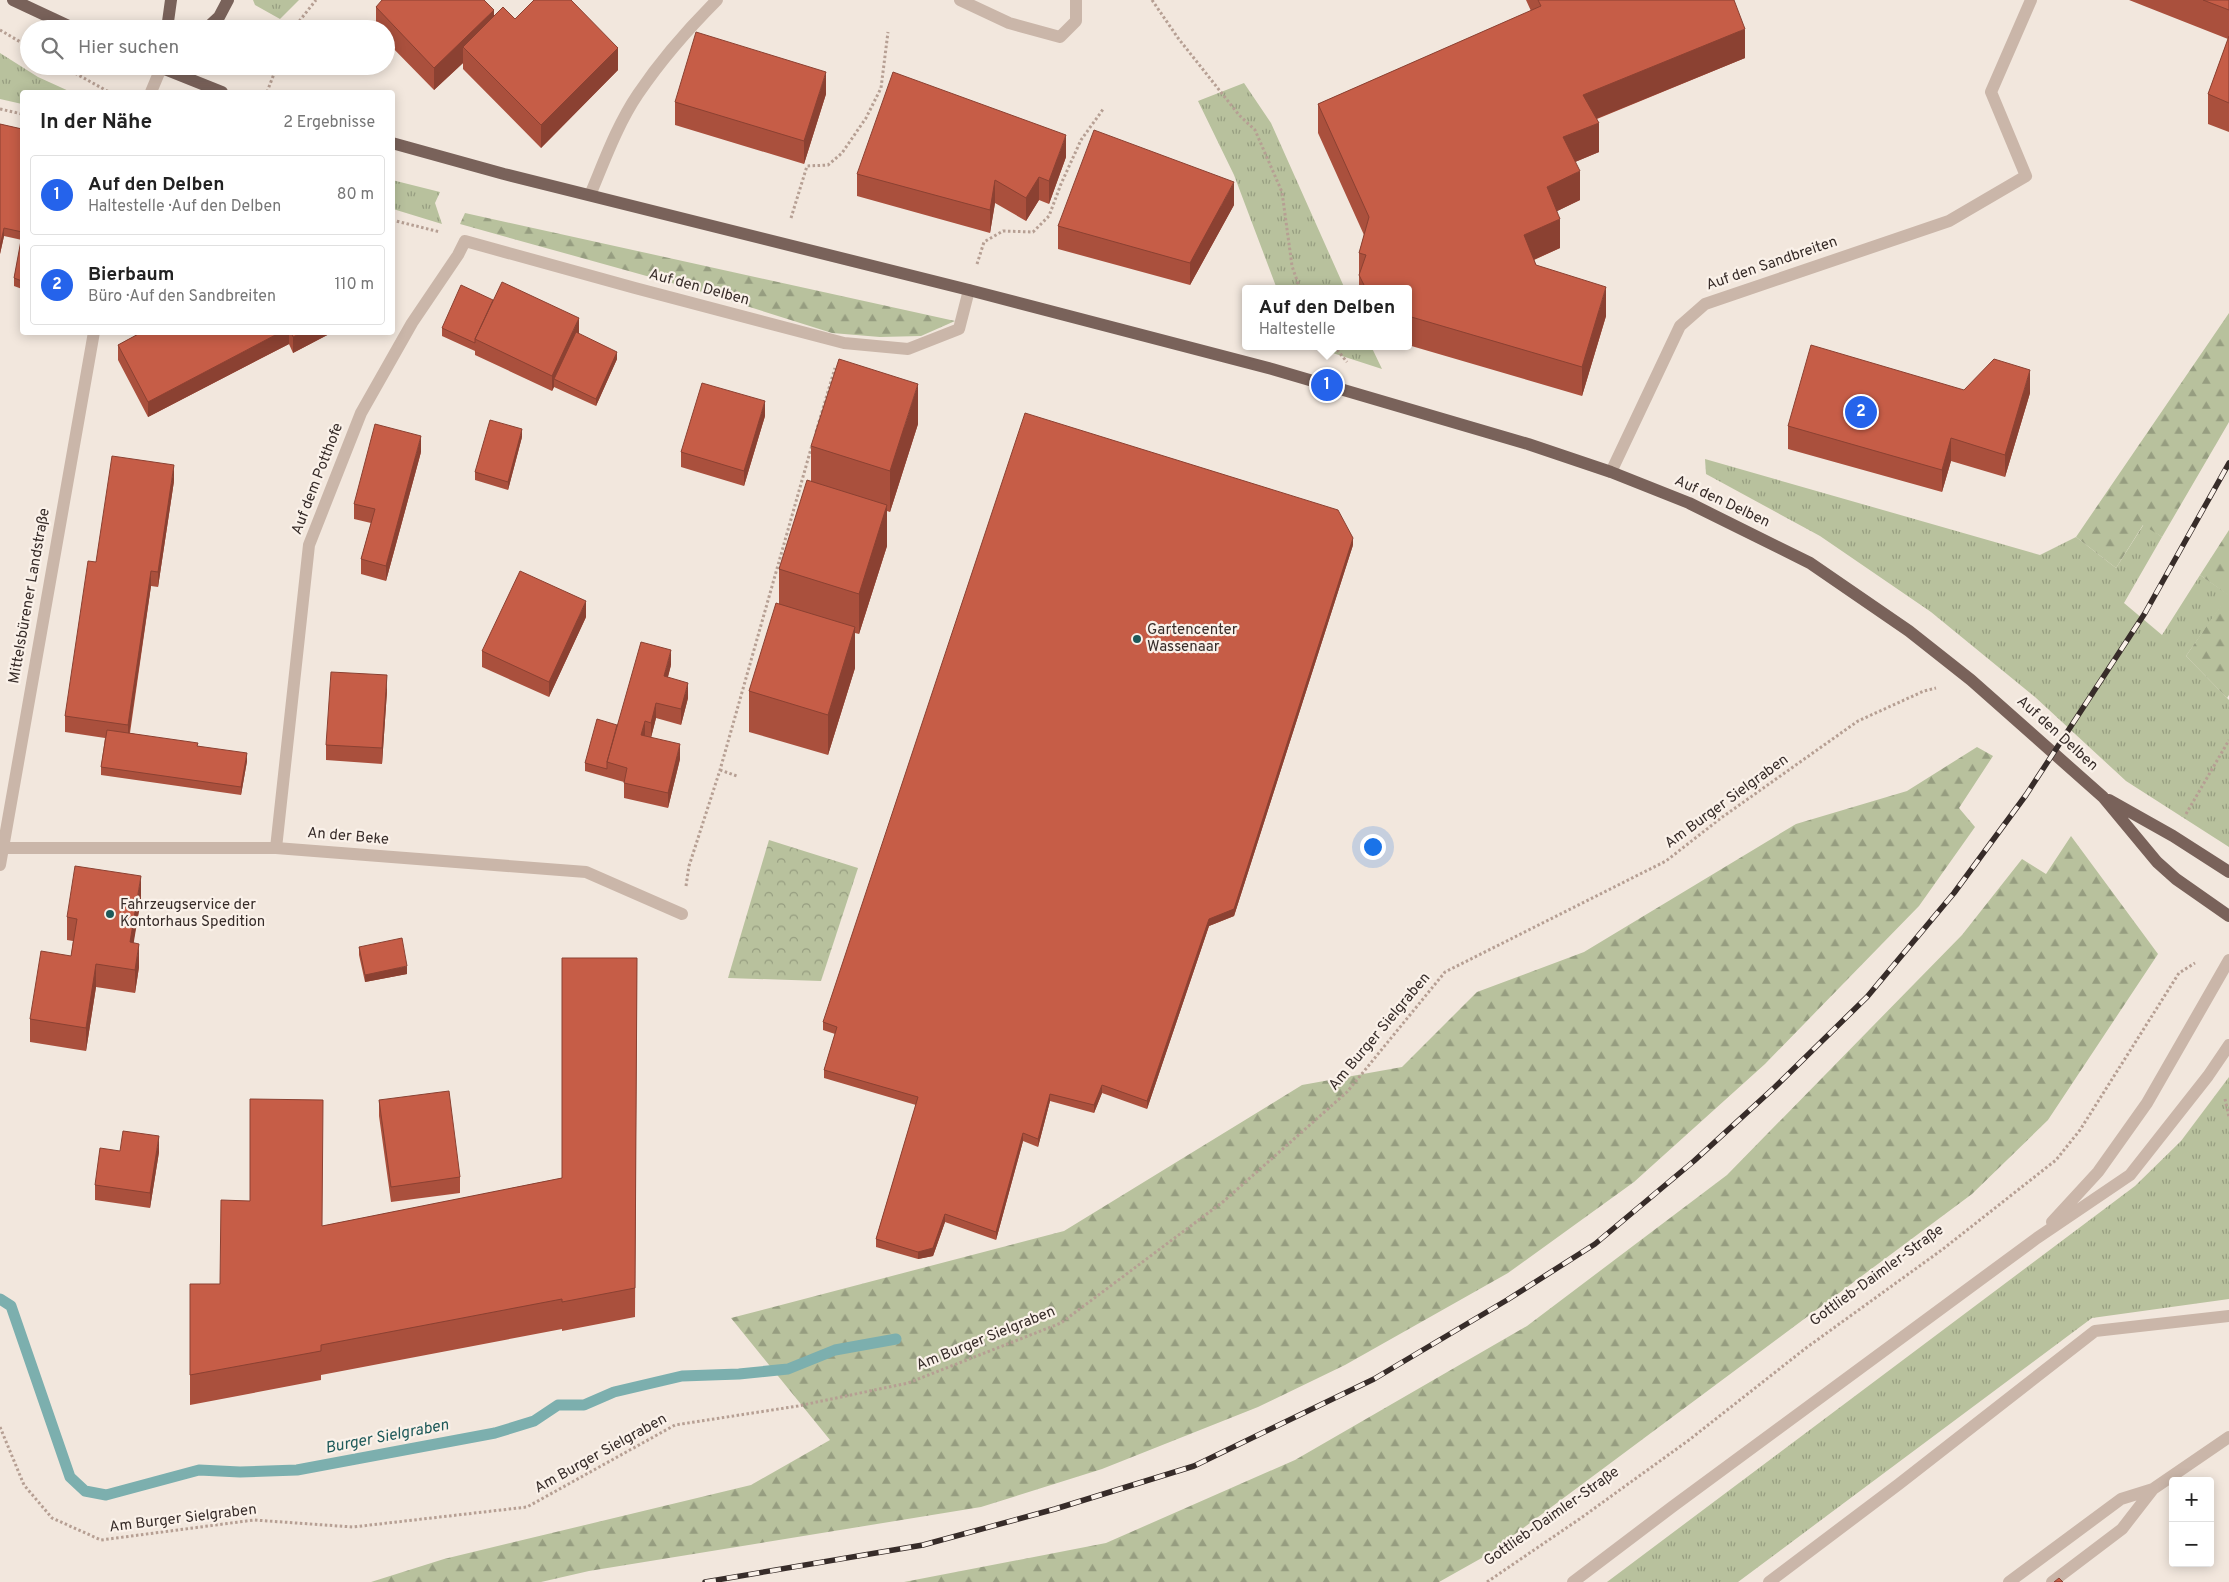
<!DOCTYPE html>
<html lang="de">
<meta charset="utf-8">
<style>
body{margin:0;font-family:Overpass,sans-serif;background:#f2f2f2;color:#222}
.controls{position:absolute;right:15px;bottom:15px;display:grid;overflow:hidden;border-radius:5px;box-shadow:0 2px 12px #0003}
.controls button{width:45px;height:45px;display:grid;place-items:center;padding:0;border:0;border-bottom:1px solid #e0e0e0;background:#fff;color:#222;font:25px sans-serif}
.you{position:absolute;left:1372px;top:846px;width:18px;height:18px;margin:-12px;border:4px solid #fff;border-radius:50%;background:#1a73e8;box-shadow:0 0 0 8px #1a73e833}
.badge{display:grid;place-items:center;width:32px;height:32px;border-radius:50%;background:#2563eb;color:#fff;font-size:16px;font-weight:700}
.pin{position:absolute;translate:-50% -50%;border:2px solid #fff;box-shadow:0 1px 5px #0006}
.popup{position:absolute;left:1242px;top:285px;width:170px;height:65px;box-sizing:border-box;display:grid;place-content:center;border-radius:5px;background:#fff;filter:drop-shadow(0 1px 4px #0005);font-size:16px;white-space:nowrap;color:#767676}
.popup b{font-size:19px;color:#222}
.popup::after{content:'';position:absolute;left:50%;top:100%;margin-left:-10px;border:10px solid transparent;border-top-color:#fff}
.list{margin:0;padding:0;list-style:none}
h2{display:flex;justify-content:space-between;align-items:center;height:65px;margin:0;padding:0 20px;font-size:21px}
h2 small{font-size:16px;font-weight:400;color:#767676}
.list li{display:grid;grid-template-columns:32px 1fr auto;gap:15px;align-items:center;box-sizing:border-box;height:80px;margin:0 10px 10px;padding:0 10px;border:1px solid #e0e0e0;border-radius:5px}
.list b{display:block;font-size:19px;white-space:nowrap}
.list p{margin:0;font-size:16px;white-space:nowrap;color:#767676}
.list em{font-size:16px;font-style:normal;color:#767676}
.icon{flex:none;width:28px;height:28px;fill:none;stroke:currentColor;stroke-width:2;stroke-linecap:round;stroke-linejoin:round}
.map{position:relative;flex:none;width:2229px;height:1582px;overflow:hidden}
.search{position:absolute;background:#fff;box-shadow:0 2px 12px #0003;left:20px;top:20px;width:375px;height:55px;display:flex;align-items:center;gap:12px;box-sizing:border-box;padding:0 18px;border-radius:28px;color:#767676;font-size:19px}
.panel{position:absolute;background:#fff;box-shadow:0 2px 12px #0003;left:20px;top:90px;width:375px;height:245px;border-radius:5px}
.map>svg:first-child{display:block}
.grass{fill:url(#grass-tufts)}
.forest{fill:url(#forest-firs)}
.park{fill:url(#park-crowns)}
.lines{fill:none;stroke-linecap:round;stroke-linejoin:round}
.stream{stroke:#7cafae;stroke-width:11}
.path{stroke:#b69f93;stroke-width:3;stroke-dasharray:2.5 2.5;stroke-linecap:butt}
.minor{stroke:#cab6a9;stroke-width:12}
.major{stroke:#79625a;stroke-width:12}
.rail-casing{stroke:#372c29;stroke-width:5.5}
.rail{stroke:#faf1e9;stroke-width:4;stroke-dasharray:11;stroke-linecap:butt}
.wall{fill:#aa503d}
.shaded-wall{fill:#8b4132}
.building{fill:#c65d47;stroke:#8b4132}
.poi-dot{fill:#1e5959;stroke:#faf1e9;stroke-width:2}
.labels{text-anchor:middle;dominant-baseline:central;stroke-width:4.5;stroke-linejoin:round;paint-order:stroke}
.street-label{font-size:15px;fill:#372c29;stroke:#faf1e9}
.poi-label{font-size:15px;fill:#372c29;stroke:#faf1e9;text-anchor:start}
.water-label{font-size:16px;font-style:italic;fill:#1e5959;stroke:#faf1e9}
</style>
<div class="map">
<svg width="2229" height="1582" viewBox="0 0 2229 1582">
<defs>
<pattern id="grass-tufts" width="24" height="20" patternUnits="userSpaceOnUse" patternTransform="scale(1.25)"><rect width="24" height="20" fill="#b8c19d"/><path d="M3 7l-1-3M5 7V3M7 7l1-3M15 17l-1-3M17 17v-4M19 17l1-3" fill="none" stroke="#969d80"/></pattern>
<pattern id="forest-firs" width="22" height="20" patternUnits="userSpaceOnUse" patternTransform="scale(1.25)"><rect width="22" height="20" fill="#b8c19d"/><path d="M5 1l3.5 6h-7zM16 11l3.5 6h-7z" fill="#969d80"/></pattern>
<pattern id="park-crowns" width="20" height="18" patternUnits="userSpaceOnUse" patternTransform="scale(1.25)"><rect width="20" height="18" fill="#b8c19d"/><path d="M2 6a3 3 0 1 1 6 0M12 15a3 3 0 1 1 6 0" fill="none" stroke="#969d80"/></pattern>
</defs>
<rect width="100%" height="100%" fill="#f2e7dd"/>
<path class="grass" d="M253,0H299L280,19L255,5Z
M0,53L38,77L71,92H22V104L0,99Z
M1244,83L1271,123L1345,289H1277L1234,175L1198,101Z
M392,180L440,192L435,203L442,224L393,209Z
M1311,346H1371L1382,369Z
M1705,459L2040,555L2076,537L2116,568L2144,524L2162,537L2124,603L2162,635L2200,575L2229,595L2186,656L2229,700V847L2126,781L2035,697L1931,612L1820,536L1706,474Z
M2229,1077V1299L2092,1318L1738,1582H1607L2135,1186L2181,1141Z"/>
<path class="forest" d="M465,213L955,321L921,336L880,337L832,333L686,287L460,224Z
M2229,313V422L2162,537L2143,525L2116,568L2076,537Z
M2229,530V695L2227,698L2186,656L2228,595L2200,575Z
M1977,747L1993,756L1959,808L1975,827L1919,906L1765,1064L1634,1182L1508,1273L1345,1365L1258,1407L1102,1469L981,1507L589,1571L541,1582H371L444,1559L751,1485L830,1440L731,1318L1064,1231L1302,1085L1402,1067L1477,992L1584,952L1796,824L1907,791Z
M2071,836L2158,954L2048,1120L1972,1194L1487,1555L1439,1582H904L1106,1543L1295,1460L1527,1326L1727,1175L1962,935L2022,859L2046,874Z"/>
<path class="park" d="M769,840L858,868L821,981L728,978Z"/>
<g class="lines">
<path class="stream" d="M0,1299L11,1306L70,1477L85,1491L106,1495L199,1470L240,1472L297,1470L495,1433L534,1421L558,1405H584L614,1392L682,1376L739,1374L788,1369L835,1350L896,1339"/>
<path class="path" d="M1152,0L1178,38L1239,115L1255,130L1282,192L1292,266L1300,289
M293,29L316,0
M0,30L29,47
M62,66L109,92
M267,92L277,66
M0,109L22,114
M791,218L807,166L828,165L842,153L866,118L881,88L888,32
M392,220L440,232
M977,264L984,242L1003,231L1033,232L1049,216L1061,184L1081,140L1104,108
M1334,346L1347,362
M816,432L835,368
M720,770L737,776
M2186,814L2229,740
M686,886L689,866L720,770L812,445
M2225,1099L2229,1117
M0,1427L24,1485L52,1518L101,1540L254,1520L353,1527L527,1507L675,1425L798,1406L908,1383L1061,1323L1224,1201L1347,1092L1445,972L1666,861L1721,818L1858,721L1924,691L1936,688
M1487,1582L1581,1518L1689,1440L1806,1348L1943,1249L2056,1160L2080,1130L2179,973L2195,963"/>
<path class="minor" d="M960,0L1009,23L1060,37L1076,21V0
M151,92L161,68
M590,195C604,162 617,125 638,94C661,60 688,29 717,0
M1611,472L1680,326L1705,304L1949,221L2026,176L1991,92L2031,0
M0,848H276L586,872L682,914
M276,848L309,545L361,413L412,323L458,255L465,241L635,288L844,343L908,349L959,329L969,290
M0,865L94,332
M2052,1222L2098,1172L2147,1103L2229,960
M1573,1582L1672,1507L2037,1238L2130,1175L2208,1076L2229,1045
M1769,1582L1899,1484L2095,1331L2229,1316
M2009,1582L2121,1499L2153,1489L2229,1437
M2052,1582L2122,1529L2153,1489"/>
<path class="major" d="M13,0L75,29
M167,29L171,0
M206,29L219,17L228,0
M157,66L222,92
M392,143L504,174L969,290L1272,369L1528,444L1611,472L1689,503L1810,563L1909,631L1971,680L2103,797L2157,862L2176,879L2229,916
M2109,800L2173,836L2229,872"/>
<defs>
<path id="rail" d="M705,1582L923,1545L1055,1509L1194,1466L1374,1379L1507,1300L1595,1244L1694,1161L1775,1087L1867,997L1954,893L2026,795L2145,613L2229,463"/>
</defs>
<use href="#rail" class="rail-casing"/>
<use href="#rail" class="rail"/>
</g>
<path class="wall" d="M1526,0H1734L1745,58L1597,119L1599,152L1575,162L1580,200L1557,211L1560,248L1534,260L1536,265L1606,316L1582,396L1408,345V289H1359V253L1364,235L1318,133V104L1531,11Z
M2129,0H2229V132L2208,124V94L2228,39Z
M376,7L494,16L515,19L618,70L541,148L463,69V63L434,90L386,41V29H376Z
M826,94L804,164L675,125V102Z
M0,124L22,129V289L14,286V278L22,240L4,236L0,254Z
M1066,157L1049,204L1039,200L1026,221L995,203L990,233L857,196V174Z
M1234,205L1190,285L1058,249V226Z
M493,300L579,334L617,359L596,406L554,387L552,391L475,355V351L442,336V328Z
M142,332H333L293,353L289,344L148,417L118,360V345Z
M1964,390L2030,393L2005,477L1951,461L1942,492L1788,449V426Z
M765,416L744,486L681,467V452Z
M918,424L890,512L887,511V546L859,634L855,633V668L828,755L749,732V691L779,604V569L811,481V446Z
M522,437L508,490L475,480V472Z
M421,452L386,581L361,574V559L371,523L354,519V504Z
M174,481L158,587L151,586L130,733L198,746L247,761L241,795L101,775V767L105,738L65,732V716L96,562Z
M1353,545L1234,916L1209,926L1147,1109L1102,1093L1094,1113L1050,1101L1038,1147L1023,1141L996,1240L945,1222L933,1256L918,1259L876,1247V1239L916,1105L824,1078V1070L835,1034L823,1030V1022Z
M586,617L549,697L482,667V651Z
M671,665L668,677L688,698L681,725L656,718L651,737L680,759L668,808L624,798V782L585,771V763L617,725Z
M387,691L382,764L326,760V745Z
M141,899L133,943L139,967L135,993L96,987L86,1051L30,1042V1019L71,956L73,941L67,940V917Z
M359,947L407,974L365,982L359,955Z
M637,958L635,1317L562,1331V1329L321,1375V1380L190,1405V1284H220L322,1226L562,1178Z
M379,1100L460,1177V1193L391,1202L379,1116Z
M120,1151L159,1152L150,1208L95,1200V1185Z"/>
<path class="shaded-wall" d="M494,10V33L463,47V63L434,90V68Z
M1745,29V58L1583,124V95Z
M618,48V70L541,148V125Z
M826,72V94L804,164V141Z
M1599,123V152L1563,167V137Z
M1066,135V157L1049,204V181Z
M1580,171V200L1547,216V187Z
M1039,177V200L1026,221V198Z
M995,180V203L990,233V210Z
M1234,182V205L1190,285V263Z
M1560,219V248L1524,264V235Z
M4,228V236L0,254V246Z
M1606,287V316L1582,396V367Z
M579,318V333L557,381L554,379V387L552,391V376Z
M281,332H289V344L148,417V402Z
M303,332H333L293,353V337Z
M617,352V359L596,406V399Z
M2030,370V393L2005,477V455Z
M918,384V424L890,512V471Z
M765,401V416L744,486V471Z
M522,429V437L508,490V482Z
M421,436V452L386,581V566Z
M1951,438V461L1942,492V470Z
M174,465V481L158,587V572Z
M887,505V546L859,634V594Z
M1353,538V545L1234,916L1209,926L1147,1109V1101L1209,919Z
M151,571V586L128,741V725Z
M586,601V617L549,697V682Z
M855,627V668L828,755V715Z
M671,650V665L664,691V676Z
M387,675V691L382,764V748Z
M688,683V698L681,725V709Z
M656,703V718L651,738V723Z
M645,721V736L641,735Z
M680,744V759L668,808V793Z
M247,753V761L241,795V787Z
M141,876V899L130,965V942Z
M139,944V967L135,993V970Z
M96,964V987L86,1051V1028Z
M407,966V974L365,982V975Z
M1102,1085V1093L1094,1113V1105Z
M1050,1094V1101L1038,1147V1139Z
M1023,1133V1141L996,1240V1232Z
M159,1136V1152L150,1208V1193Z
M945,1214V1222L933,1256L918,1259V1252Z"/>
<path class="building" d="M382,0H484L494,10L434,68L376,7Z
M534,0H571L618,48L541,125L463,47L503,7L515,19Z
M1538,0H1734L1745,29L1583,95L1599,123L1563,137L1580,171L1547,187L1560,219L1524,235L1536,265L1606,287L1582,367L1408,316V289H1366L1359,275L1366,255L1359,253L1369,217L1318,104L1541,6Z
M2203,0H2229V10Z
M696,32L826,72L804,141L675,102Z
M2229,36V103L2208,94Z
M893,72L1066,135L1049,181L1039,177L1026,198L995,180L990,210L857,174Z
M0,124L22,129V232L4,228L0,246Z
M1094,130L1234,182L1190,263L1058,226Z
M22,235V281L14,278Z
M502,282L579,318L552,376L475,339Z
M461,285L493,300L475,339V343L442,328Z
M142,332H281L148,402L118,345Z
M291,332H303L293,337Z
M576,332L617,352L596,399L554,379Z
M1811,345L1964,390L1994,359L2030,370L2005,455L1951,438L1942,470L1788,426Z
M839,359L918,384L890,471L811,446Z
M702,383L765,401L744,471L681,452Z
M1025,413L1338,510L1353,538L1234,909L1209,919L1147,1101L1102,1085L1094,1105L1050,1094L1038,1139L1023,1133L996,1232L945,1214L933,1248L918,1252L876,1239L918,1097L824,1070L837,1027L823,1022Z
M490,420L522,429L508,482L475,472Z
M375,424L421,436L386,566L361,559L375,509L354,504Z
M112,456L174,465L158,572L151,571L128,725L65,716L88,561L96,562Z
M807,480L887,505L859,594L779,569Z
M520,571L586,601L549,682L482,651Z
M776,603L855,627L828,715L749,691Z
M641,642L671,650L664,676L688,683L681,709L656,703L651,723L645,721L641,735L680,744L668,793L624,783L627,768L607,762Z
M331,672L387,675L382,748L326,745Z
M597,719L617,725L607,762V769L585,763Z
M107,730L198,743L197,746L247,753L241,787L101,767Z
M75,866L141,876L130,942L139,944L135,970L96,964L86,1028L30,1019L41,951L71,956L77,919L67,917Z
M402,938L407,966L365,975L359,947Z
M562,958H637L635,1288L562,1302V1299L321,1345V1351L190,1375V1284H220L221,1200L250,1201V1099L323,1100L322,1226L562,1178Z
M449,1091L460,1177L391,1187L379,1100Z
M123,1131L159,1136L150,1193L95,1185L100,1148L120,1151Z
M2059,1578L2063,1582H2054Z"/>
<g class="poi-dot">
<circle cx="1137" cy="639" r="5"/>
<circle cx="110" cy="914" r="5"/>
</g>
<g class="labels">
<g class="street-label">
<text transform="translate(1772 264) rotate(-19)">Auf den Sandbreiten</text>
<text transform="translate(699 288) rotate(15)">Auf den Delben</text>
<text transform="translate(318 479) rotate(-69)">Auf dem Potthofe</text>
<text transform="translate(1722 502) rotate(25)">Auf den Delben</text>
<text transform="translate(30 596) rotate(-80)">Mittelsbürener Landstraße</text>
<text transform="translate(2057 734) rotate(42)">Auf den Delben</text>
<text transform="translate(1727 802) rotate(-36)">Am Burger Sielgraben</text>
<text transform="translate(348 837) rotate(5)">An der Beke</text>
<text transform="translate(1380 1032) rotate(-50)">Am Burger Sielgraben</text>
<text transform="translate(1877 1276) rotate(-36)">Gottlieb-Daimler-Straße</text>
<text transform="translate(986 1339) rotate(-22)">Am Burger Sielgraben</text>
<text transform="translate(601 1454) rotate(-29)">Am Burger Sielgraben</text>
<text transform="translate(1552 1517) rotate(-35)">Gottlieb-Daimler-Straße</text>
<text transform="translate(183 1519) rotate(-7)">Am Burger Sielgraben</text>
</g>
<g class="poi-label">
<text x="1147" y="630">Gartencenter<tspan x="1147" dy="17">Wassenaar</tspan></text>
<text x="120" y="905">Fahrzeugservice der<tspan x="120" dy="17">Kontorhaus Spedition</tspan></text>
</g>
<g class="water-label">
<text transform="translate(387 1437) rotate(-11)">Burger Sielgraben</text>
</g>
</g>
</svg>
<div class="controls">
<button>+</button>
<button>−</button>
</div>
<div class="you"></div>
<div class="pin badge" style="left:1327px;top:385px">1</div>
<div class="popup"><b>Auf den Delben</b>Haltestelle</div>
<div class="pin badge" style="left:1861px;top:412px">2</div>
<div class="search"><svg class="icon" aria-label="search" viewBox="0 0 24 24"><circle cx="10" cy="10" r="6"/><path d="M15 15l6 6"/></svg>Hier suchen</div>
<section class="panel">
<h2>In der Nähe<small>2 Ergebnisse</small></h2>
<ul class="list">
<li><span class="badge">1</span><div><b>Auf den Delben</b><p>Haltestelle · Auf den Delben</p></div><em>80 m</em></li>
<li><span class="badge">2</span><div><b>Bierbaum</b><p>Büro · Auf den Sandbreiten</p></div><em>110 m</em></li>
</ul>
</section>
</div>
